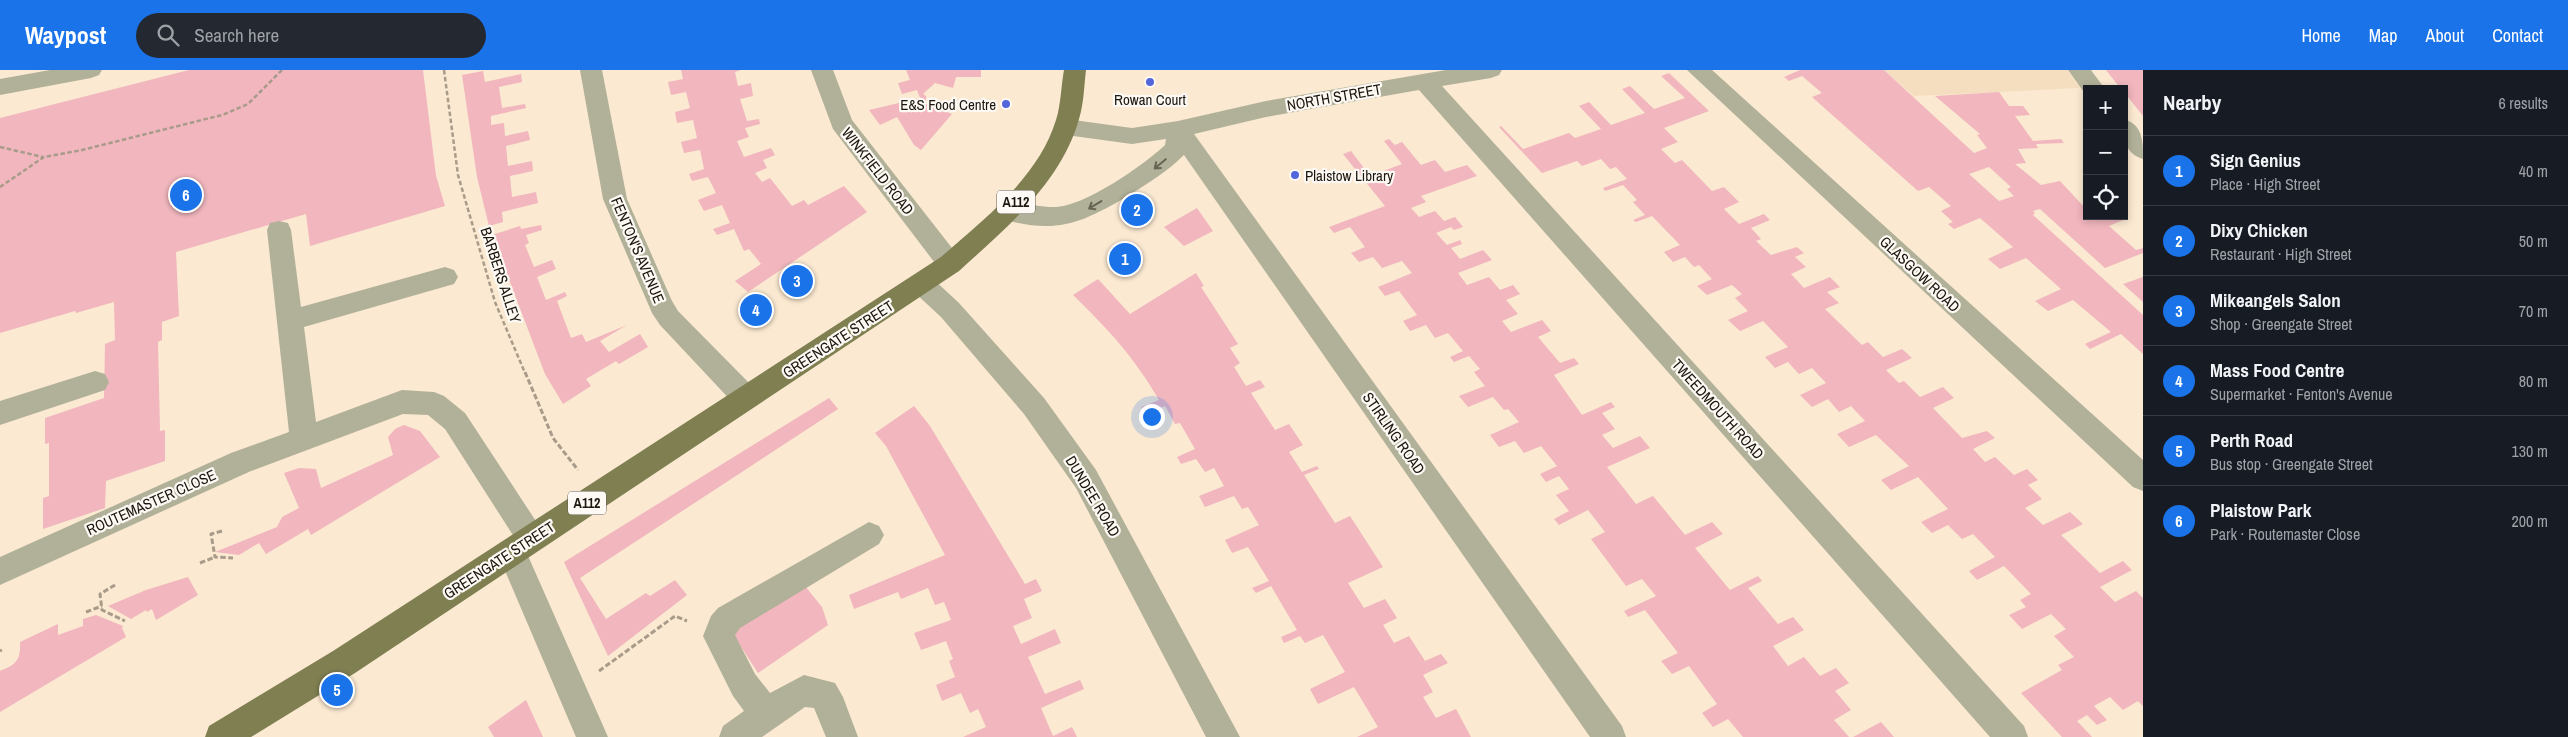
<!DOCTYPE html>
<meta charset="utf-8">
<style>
body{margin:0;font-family:"Archivo Narrow",sans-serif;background:#242831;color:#f1f3f6}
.controls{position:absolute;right:15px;top:15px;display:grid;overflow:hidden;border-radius:0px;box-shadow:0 2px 8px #0003}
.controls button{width:45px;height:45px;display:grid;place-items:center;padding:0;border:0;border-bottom:1px solid #363941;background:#171b24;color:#f1f3f6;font:25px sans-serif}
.you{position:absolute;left:1151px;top:346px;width:18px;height:18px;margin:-12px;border:4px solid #fff;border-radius:50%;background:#1a73e8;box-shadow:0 0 0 8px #1a73e833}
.badge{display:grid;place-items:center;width:32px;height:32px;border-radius:50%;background:#1a73e8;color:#fff;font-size:16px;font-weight:700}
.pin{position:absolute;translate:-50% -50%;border:2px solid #fff;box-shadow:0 1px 5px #0006}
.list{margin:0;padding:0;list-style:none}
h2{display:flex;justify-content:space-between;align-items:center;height:65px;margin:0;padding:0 20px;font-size:21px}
h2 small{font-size:16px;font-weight:400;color:#9ea1a6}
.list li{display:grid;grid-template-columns:32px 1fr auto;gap:15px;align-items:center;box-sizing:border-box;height:70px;padding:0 20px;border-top:1px solid #363941}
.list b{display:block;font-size:19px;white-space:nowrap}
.list p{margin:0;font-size:16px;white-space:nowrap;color:#9ea1a6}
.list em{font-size:16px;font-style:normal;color:#9ea1a6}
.icon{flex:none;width:28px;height:28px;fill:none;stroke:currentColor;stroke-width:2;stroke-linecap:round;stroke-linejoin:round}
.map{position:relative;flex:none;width:2143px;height:667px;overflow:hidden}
header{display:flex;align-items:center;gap:30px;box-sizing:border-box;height:70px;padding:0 25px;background:#1a73e8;color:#fff}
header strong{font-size:24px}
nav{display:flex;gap:28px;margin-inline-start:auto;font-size:18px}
.search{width:350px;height:45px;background:#242831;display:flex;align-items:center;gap:12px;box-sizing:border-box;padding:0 18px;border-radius:28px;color:#9ea1a6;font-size:19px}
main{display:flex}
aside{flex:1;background:#171b24}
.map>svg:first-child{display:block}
.built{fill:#f4debf}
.green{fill:#f1b6be;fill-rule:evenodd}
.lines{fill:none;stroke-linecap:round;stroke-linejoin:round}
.path-far1{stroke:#a99b89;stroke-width:2.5;stroke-dasharray:4.5 2.5;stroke-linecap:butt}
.path{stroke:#a99b89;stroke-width:3;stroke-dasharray:5.5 2.5;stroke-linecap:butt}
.minor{fill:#b1b199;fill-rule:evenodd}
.major{fill:#7f7f52;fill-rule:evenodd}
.oneway{stroke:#666453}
.poi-dot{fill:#5366dc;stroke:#fdf9f4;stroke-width:2}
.labels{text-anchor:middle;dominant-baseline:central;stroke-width:4.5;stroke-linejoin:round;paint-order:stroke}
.shield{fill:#fdf9f4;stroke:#605a52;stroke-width:1}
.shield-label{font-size:14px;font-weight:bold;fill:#1c160d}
.street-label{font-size:15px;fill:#1c160d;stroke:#fdf9f4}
.poi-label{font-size:15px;fill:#1c160d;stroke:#fdf9f4}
</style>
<header>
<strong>Waypost</strong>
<div class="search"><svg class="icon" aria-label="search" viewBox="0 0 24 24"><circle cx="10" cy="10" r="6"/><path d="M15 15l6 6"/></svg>Search here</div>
<nav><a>Home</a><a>Map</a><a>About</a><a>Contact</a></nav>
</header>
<main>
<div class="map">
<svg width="2143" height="667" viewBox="0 0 2143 667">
<rect width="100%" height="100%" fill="#fbe9d1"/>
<path class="built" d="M1884,0H2067L2080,18L1914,26Z"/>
<path class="green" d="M189,0H423L436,106L445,136L310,176L306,144L176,182L179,246L162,252V270L158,272L160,361L165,360V391L106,411L105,438L43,459V428L49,426V373L45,374V348L104,328L105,274L115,270L114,232L76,243L75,241L0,263V48Z
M681,0H741L735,2L738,16L751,13L753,26L740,29L747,51L759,49L760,54L745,58L749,67L737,71L744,87L771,78L775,85L763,90L767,98L755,103L762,112L770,108L792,136L804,130L808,135L844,116L867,142L748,222L735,211L761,194L749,179L744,181L734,159L717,165L713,159L730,153L722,135L704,141L698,130L716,123L708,107L692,111L689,104L704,99L700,80L684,83L681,72L697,68L693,50L677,53L675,42L690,38L686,22L671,25L668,12L683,9Z
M906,0H981V7H956L953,18L935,13L923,24L926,26V34L952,44L921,80L914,75L897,47L880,55L869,40L920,28L917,20L902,24L898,13L910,10Z
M1800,0H1884L1974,83L1987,78L1977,65L1980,64L1935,26L1999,22L2009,36H2023L2030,45L2015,46L2033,71L2061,69L2064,73L2036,74L2038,78L2018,79L2026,93L2015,94L2041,115L2060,111L2087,140V146L2124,145L2128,148L2109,156L2136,180L2143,178V183L2105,198L2040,139L2033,141L2035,143L2033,145L2143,245V284L2121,264L2090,279L2085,274L2111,262L2073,230L2048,241L2035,231L2061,219L2026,188L2000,199L1988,189L2013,177L1980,148L1954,159L1948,154L1953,152L1941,141L1951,136L1929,117L1918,121L1812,27L1822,23L1802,6L1789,11L1784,7ZM1989,97L2011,117L2007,119L2014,126L1999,131L1969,104Z
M2106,0H2143V46L2124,22V19H2121Z
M483,1L485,12L521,4L522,12L499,17L502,38L525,34L526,38L491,46V55L504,53L505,66L528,61L530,70L506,76L508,96L532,91L533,101L510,106L512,127L536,122L538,133L502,142L503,152L489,156L477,107L462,5Z
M1669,3L1709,41L1664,58L1678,72L1661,79L1675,93L1682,90L1712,121L1724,117L1739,132L1724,139L1739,154L1764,144L1770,150L1751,158L1761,169L1756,171L1771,185L1797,177L1804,183L1795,187L1806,197L1791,204L1804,218L1830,207L1840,217L1827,222L1839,233L1825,239L1862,275L1868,272L1883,287L1902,279L1912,288L1886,300L1899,313L1904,311L1920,327L1943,317L1954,328L1933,338L1962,368L1987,361L1995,368L1973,379L1985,392L1995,387L2014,405L2027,399L2038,410L2028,415L2042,429L2025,438L2043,455L2070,442L2083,454L2061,465L2100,503L2123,491L2132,500L2100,517L2115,532L2136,521L2143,528V636L2138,631L2123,640L2110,627L2094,636L2107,650L2097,655L2087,645L2077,651L2092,667H2062L2021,623L2062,600L2058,595L2074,587L2054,566L2066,559L2051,544L2022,559L2009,545L2026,537L2020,530L2031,524L2004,496L1977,510L1969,501L1995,487L1973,464L1962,469L1948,455L1932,463L1921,452L1948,439L1918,407L1891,420L1881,410L1909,396L1876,365L1849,377L1837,364L1865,351L1851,336L1839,342L1828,329L1812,337L1800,325L1826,313L1812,298L1799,304L1788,292L1775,298L1765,287L1788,277L1763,251L1740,261L1728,250L1748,241L1735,228L1742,224L1732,215L1707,225L1697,216L1712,209L1699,195L1694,197L1685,187L1673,192L1664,182L1680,175L1652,146L1636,152L1633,150L1645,145L1633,132L1637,130L1623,115L1605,121L1603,118L1627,109L1616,97L1610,99L1601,89L1582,96L1577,91L1542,103L1499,57L1501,56L1523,79L1569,63L1575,68L1601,59L1579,36L1589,32L1611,55L1645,43L1622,19L1630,16L1654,39L1685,28L1661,6Z
M1389,69L1395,75L1402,72L1421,95L1435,90L1445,102L1467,95L1477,106L1421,126L1426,132L1411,138L1419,147L1435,141L1444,151L1455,147L1463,157L1454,160L1451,157L1436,163L1447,175L1460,170L1462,174L1451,178L1460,189L1483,180L1492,190L1458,203L1467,215L1489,207L1500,220L1513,215L1520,224L1506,230L1518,244L1502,251L1511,262L1542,250L1551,261L1538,267L1560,293L1574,288L1579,294L1554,305L1582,345L1611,332L1615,337L1602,343L1615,359L1602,365L1613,378L1640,366L1650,378L1607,397L1636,434L1653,426L1685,465L1712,452L1723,464L1695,478L1730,520L1758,506L1762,511L1748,518L1778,554L1793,547L1804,560L1773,576L1788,596L1804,587L1820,606L1836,598L1849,613L1835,621L1851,640L1834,650L1849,667H1743L1728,649L1713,657L1702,643L1717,634L1689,596L1672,604L1661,591L1678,583L1645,540L1628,547L1624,541L1656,526L1642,509L1626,516L1591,469L1605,462L1588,440L1559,455L1554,449L1569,441L1556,425L1569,419L1559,406L1546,412L1540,404L1557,396L1541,376L1524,383L1515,371L1499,377L1490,365L1519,352L1508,339L1504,340L1493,327L1468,337L1459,326L1485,316L1474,302L1480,299L1469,286L1454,292L1450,287L1463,281L1448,263L1435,268L1426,255L1410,261L1403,251L1417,245L1399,221L1385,226L1378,217L1412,203L1402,191L1382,198L1373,187L1359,192L1351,183L1365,177L1350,157L1334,163L1329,157L1385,136L1343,84L1351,81L1370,106L1402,94L1384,71Z
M1197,138L1213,161L1184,176L1164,157Z
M541,155L542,160L526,165L529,173L525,175L534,197L552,190L556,199L537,207L546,230L565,222L567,226L557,231L571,268L582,264L586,272L627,255L600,271L609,282L640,264L648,277L619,294L616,291L586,309L591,316L563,334L545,304L492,165L520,156L521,159Z
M1196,203L1204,216L1201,217L1238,274L1230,278L1240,293L1234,297L1246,316L1260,310L1265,317L1251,323L1275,360L1289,354L1303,375L1289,382L1302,402L1317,396L1319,399L1304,405L1335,453L1350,446L1383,497L1348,513L1364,538L1385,529L1397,548L1383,555L1394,573L1409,566L1425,591L1441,584L1448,593L1423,605L1433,622L1423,627L1436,648L1456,639L1471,667H1357L1378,657L1354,617L1318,634L1310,619L1345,602L1323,565L1305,573L1300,566L1284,573L1281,567L1297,560L1271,516L1256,523L1252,518L1269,511L1248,477L1232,483L1225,470L1259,455L1248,437L1242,439L1234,426L1205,437L1199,426L1224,416L1214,398L1205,402L1196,389L1181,394L1177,387L1195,379L1180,353L1175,354L1165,336L1145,344L1141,337L1159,330C1134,287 1109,260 1073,225L1098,209L1130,244Z
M2143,207V232L2123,214Z
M829,328L838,339L580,508L606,549L646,523L650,526L675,510L687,525L608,586L564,492Z
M914,336L930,356L1025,514L1036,509L1042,521L1024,529L1032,548L1013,556L1021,574L1055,559L1061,573L1028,587L1045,624L1080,610L1084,619L1041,638L1053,666L1072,657L1077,667H963L986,657L978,639L970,643L961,623L942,631L936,615L955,607L949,591L953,589L946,571L921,580L914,563L951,550L944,532L935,535L928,518L901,529L898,522L854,539L849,525L945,485L886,376L875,363Z
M404,355L420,361L440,387L311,465L308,459L266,484L259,473L239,485L215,482L277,457L282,447L299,438L284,403L299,398L316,399L321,418L393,385L388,367L395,359Z
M188,507L198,525L156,550L152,539L147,542L146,540L131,549L108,536L146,520Z
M801,511L822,537L828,555L758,603L734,566L736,558Z
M96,545L123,556L122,558L126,567L0,642V601C16,595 21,590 20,572L58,554V565L83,556V549Z
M526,630L543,667H494L488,657Z
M1881,652L1894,667H1853Z"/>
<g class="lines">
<path class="path-far1" d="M444,0L458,105L495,232L525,303
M0,77L43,87
M0,117L44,87L82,80L222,45L248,34L282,0"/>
<path class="path" d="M525,302L553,368L578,400
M222,461L211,464L215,487L233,488
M200,493L215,487
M115,515L100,524L102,540L125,551
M86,542L102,536
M0,581L2,580
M599,601L675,546L687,551"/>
<path class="minor" d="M50,0H102L99,5L91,8L0,25V9Z
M580,0H602L627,129L672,231L678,241L756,320L760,328L756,336L746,339L736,336L660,255L652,243L603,129Z
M811,0H833L852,50L959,187L963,194L959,201L950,204L941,201L833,59Z
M1446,0H1502L1499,5L1491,8L1442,16L2024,656L2028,667H1990L1419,20L1266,47L1194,64L1622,656L1626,667H1590L1184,85C1167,102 1148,113 1128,126C1080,154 1055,165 999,148L996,141L999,134C1017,129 1038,138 1056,137C1085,136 1144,95 1165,75L1166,69L1132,74L1066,65L1058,63L1054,57L1058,51L1066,49L1132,58L1178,51L1266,31Z
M1687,0H1712L2143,390V421L2133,417Z
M2068,0H2091L2105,19H2087L2086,25Z
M2124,49C2143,55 2143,71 2143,89C2123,83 2124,67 2124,49Z
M279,151L288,153L291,160L301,237L445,197L454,200L458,207L454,214L304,257L316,352L402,320L434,322L444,326L465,343L547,468L542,477L532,481L525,479L608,667H576L497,482L501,472L512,468L516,470L445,359L428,345L403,344L251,401L0,515V487L231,383L289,362L267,160L270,153Z
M922,204L931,207L959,233L1044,328L1096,400L1240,667H1206L1076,418L1024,344L941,247L913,221L909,214L913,207Z
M95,301L105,304L109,312L105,320L0,355V331Z
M869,452L879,456L884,465L879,474L740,558L735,565L755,604L770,623L804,605L835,613L843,627L858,667H826L814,638L805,637L762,667H719L723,656L744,641L733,626L703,566L711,546L718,538Z"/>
<path class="major" d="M1064,0H1086C1084,16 1084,33 1079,49C1061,113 1006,158 959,201L355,603L251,667H205L209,656L333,581L941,187C985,148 1038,108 1056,50C1061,34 1061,16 1064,0Z"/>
</g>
<defs><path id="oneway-shaft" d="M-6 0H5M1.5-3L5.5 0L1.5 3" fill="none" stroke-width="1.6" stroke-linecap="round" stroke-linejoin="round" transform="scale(1.25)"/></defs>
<g class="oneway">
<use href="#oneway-shaft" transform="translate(1160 94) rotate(140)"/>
<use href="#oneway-shaft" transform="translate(1095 135) rotate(149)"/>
</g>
<g class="poi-dot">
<circle cx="1150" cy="12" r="5"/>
<circle cx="1006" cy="34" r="5"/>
<circle cx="1295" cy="105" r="5"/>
</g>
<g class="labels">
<g class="shield">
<rect x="997" y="120.5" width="38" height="23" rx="4"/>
<rect x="568" y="421.5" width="38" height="23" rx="4"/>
</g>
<g class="shield-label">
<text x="1016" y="132">A112</text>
<text x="587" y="433">A112</text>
</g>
<g class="street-label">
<text transform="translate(1334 27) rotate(-10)">NORTH STREET</text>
<text transform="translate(878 101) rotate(52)">WINKFIELD ROAD</text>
<text transform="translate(638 180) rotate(67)">FENTON'S AVENUE</text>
<text transform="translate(1920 204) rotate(43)">GLASGOW ROAD</text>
<text transform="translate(501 205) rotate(72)">BARBERS ALLEY</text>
<text transform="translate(838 269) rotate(-33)">GREENGATE STREET</text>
<text transform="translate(1718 339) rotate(48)">TWEEDMOUTH ROAD</text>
<text transform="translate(1394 363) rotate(55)">STIRLING ROAD</text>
<text transform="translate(1093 426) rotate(59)">DUNDEE ROAD</text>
<text transform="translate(151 432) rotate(-24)">ROUTEMASTER CLOSE</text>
<text transform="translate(499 490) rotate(-33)">GREENGATE STREET</text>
</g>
<g class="poi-label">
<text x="1150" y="29">Rowan Court</text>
<text x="996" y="34" text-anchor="end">E&amp;S Food Centre</text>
<text x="1305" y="105" text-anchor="start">Plaistow Library</text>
</g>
</g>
</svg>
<div class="controls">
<button>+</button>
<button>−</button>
<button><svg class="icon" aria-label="locate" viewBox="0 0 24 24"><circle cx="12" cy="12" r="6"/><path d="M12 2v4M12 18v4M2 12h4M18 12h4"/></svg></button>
</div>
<div class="you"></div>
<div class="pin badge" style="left:1125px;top:189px">1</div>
<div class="pin badge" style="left:1137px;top:140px">2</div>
<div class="pin badge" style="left:797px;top:211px">3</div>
<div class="pin badge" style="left:756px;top:240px">4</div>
<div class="pin badge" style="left:337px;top:620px">5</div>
<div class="pin badge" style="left:186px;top:125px">6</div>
</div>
<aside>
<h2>Nearby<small>6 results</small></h2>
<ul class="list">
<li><span class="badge">1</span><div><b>Sign Genius</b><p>Place · High Street</p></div><em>40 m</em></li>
<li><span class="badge">2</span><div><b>Dixy Chicken</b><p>Restaurant · High Street</p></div><em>50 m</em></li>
<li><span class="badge">3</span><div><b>Mikeangels Salon</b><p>Shop · Greengate Street</p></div><em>70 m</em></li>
<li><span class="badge">4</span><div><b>Mass Food Centre</b><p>Supermarket · Fenton's Avenue</p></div><em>80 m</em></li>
<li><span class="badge">5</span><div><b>Perth Road</b><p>Bus stop · Greengate Street</p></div><em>130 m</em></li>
<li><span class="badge">6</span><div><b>Plaistow Park</b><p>Park · Routemaster Close</p></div><em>200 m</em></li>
</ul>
</aside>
</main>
